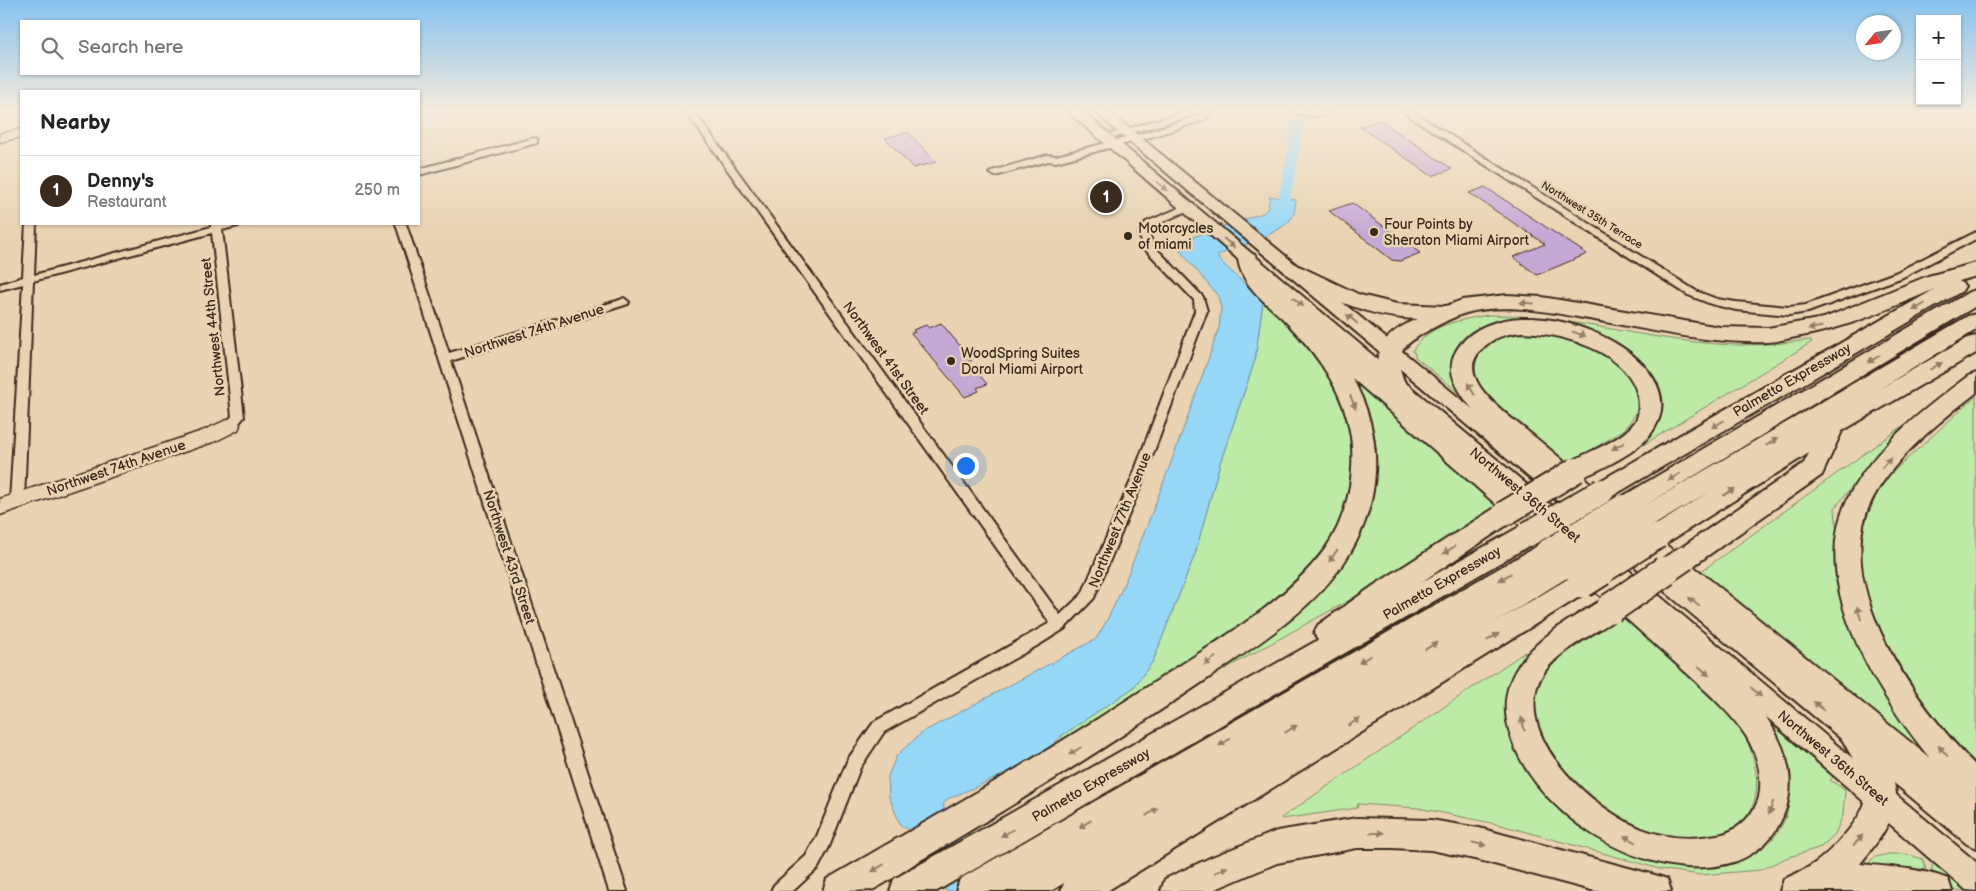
<!DOCTYPE html>
<meta charset="utf-8">
<style>
body{margin:0;font-family:"Balsamiq Sans",sans-serif;background:#f2f2f2;color:#222}
.controls{position:absolute;right:15px;top:15px;display:grid;overflow:hidden;border-radius:0px;box-shadow:0 1px 4px #0004}
.controls button{width:45px;height:45px;display:grid;place-items:center;padding:0;border:0;border-bottom:1px solid #e0e0e0;background:#fff;color:#222;font:25px sans-serif}
.compass{position:absolute;left:1856px;top:15px;width:45px;height:45px;border-radius:50%;background:#fff;box-shadow:0 1px 4px #0004;rotate:241deg}
.you{position:absolute;left:965px;top:465px;width:18px;height:18px;margin:-12px;border:4px solid #fff;border-radius:50%;background:#1a73e8;box-shadow:0 0 0 8px #1a73e833}
.badge{display:grid;place-items:center;width:32px;height:32px;border-radius:50%;background:#3b2a1e;color:#fff;font-size:16px;font-weight:700}
.pin{position:absolute;translate:-50% -50%;border:2px solid #fff;box-shadow:0 1px 5px #0006}
.list{margin:0;padding:0;list-style:none}
h2{display:flex;justify-content:space-between;align-items:center;height:65px;margin:0;padding:0 20px;font-size:21px}
h2 small{font-size:16px;font-weight:400;color:#767676}
.list li{display:grid;grid-template-columns:32px 1fr auto;gap:15px;align-items:center;box-sizing:border-box;height:70px;padding:0 20px;border-top:1px solid #e0e0e0}
.list b{display:block;font-size:19px;white-space:nowrap}
.list p{margin:0;font-size:16px;white-space:nowrap;color:#767676}
.list em{font-size:16px;font-style:normal;color:#767676}
.icon{flex:none;width:28px;height:28px;fill:none;stroke:currentColor;stroke-width:2;stroke-linecap:round;stroke-linejoin:round}
.map{position:relative;flex:none;width:1976px;height:891px;overflow:hidden}
.search{position:absolute;background:#fff;box-shadow:0 1px 4px #0004;left:20px;top:20px;width:400px;height:55px;display:flex;align-items:center;gap:12px;box-sizing:border-box;padding:0 18px;border-radius:0px;color:#767676;font-size:19px}
.panel{position:absolute;background:#fff;box-shadow:0 1px 4px #0004;left:20px;top:90px;width:400px;height:135px;border-radius:0px}
.map>svg:first-child{display:block}
.green{fill:#beeaa7;stroke:#7c8a62}
.water{fill:#97d8f9;stroke:#7292a1}
.lines{fill:none;stroke-linecap:round;stroke-linejoin:round}
.canal{fill:#97d8f9;fill-rule:evenodd}
.building{fill:#c5a9d5;stroke:#3b2a1e}
.street-casing{stroke:#3b2a1e;stroke-width:4}
.secondary-casing{stroke:#3b2a1e;stroke-width:3}
.primary-casing{stroke:#3b2a1e;stroke-width:4}
.highway-casing{stroke:#3b2a1e;stroke-width:4}
.street{fill:#e9d3b2;fill-rule:evenodd}
.secondary{fill:#e9d3b2;fill-rule:evenodd}
.primary{fill:#e9d3b2;fill-rule:evenodd}
.highway{fill:#e9d3b2;fill-rule:evenodd}
.highway-bridge-far1-casing{stroke:#3b2a1e;stroke-width:28;stroke-linecap:butt}
.highway-bridge-casing{stroke:#3b2a1e;stroke-width:33;stroke-linecap:butt}
.highway-bridge-far1{stroke:#e9d3b2;stroke-width:24}
.highway-bridge{stroke:#e9d3b2;stroke-width:29}
.oneway{fill:#927e68}
.poi-dot{fill:#3b2a1e;stroke:#e9d3b2;stroke-width:2}
.labels{text-anchor:middle;dominant-baseline:central;stroke-width:5;stroke-linejoin:round;paint-order:stroke}
.far-street-label{font-size:11px;fill:#3b2a1e;stroke:#e9d3b2}
.poi-label{font-size:14px;fill:#3b2a1e;stroke:#e9d3b2;text-anchor:start}
.street-label{font-size:14px;fill:#3b2a1e;stroke:#e9d3b2}
</style>
<div class="map">
<svg width="1976" height="891" viewBox="0 0 1976 891">
<rect width="100%" height="100%" fill="#e9d3b2"/>
<filter id="ink" filterUnits="userSpaceOnUse"><feTurbulence type="fractalNoise" baseFrequency=".02" numOctaves="2"/><feDisplacementMap in="SourceGraphic" scale="10" xChannelSelector="R" yChannelSelector="G"/><feConvolveMatrix kernelMatrix="1 2 1 2 8 2 1 2 1" color-interpolation-filters="sRGB"/></filter>
<g filter="url(#ink)">
<path class="green" d="M1263,301C1291,327 1321,356 1338,391C1366,449 1352,515 1314,564C1297,586 1272,602 1250,618C1191,662 1128,702 1065,742L1061,736L1133,688L1153,661L1195,554L1220,463L1255,360Z
M1489,315C1574,315 1656,344 1740,345C1763,345 1786,343 1809,340L1812,342L1643,445L1641,443C1662,423 1664,412 1654,385C1630,369 1607,354 1583,338C1575,333 1566,325 1557,322C1522,311 1447,320 1452,370C1453,378 1459,388 1462,395L1415,357V353L1412,352C1427,324 1461,320 1489,315Z
M1542,330C1577,339 1618,350 1634,387C1637,394 1637,403 1638,410L1625,429L1566,466C1543,446 1495,414 1480,389C1473,379 1474,367 1478,356C1487,332 1520,331 1542,330Z
M1347,373L1503,505L1362,593L1225,669L1222,666C1288,618 1357,581 1372,493C1375,478 1379,459 1375,444C1370,419 1358,396 1347,373Z
M1976,396V768L1922,706L1888,655L1864,593L1859,536L1882,482Z
M1915,417L1922,419L1878,453L1835,508L1841,589L1948,778L1696,575Z
M1627,613L1739,722C1760,764 1773,821 1713,836C1690,842 1664,840 1642,831C1618,822 1601,809 1581,793C1576,788 1568,784 1564,779C1556,771 1552,758 1547,749C1534,726 1528,696 1545,673C1557,656 1607,627 1627,613Z
M1525,652L1527,654L1508,687L1509,720L1654,860C1664,862 1674,865 1684,867C1725,873 1778,854 1788,809C1790,802 1788,790 1788,782C1786,768 1764,728 1757,712L1833,777L1830,780L1845,790L1843,815L1835,834L1821,847L1786,858L1760,870L1700,875L1660,869L1501,825L1419,808L1358,804L1357,808L1282,819L1281,818Z
M1889,854H1905L1923,859L1926,869L1911,870L1870,866V861L1876,857Z
M1932,863L1944,870L1969,891H1957L1920,875L1932,873Z"/>
<path class="water" d="M1270,196L1296,200C1295,205 1295,212 1293,216C1284,233 1236,248 1218,255L1219,260L1263,301L1255,360L1220,463L1195,554L1153,661L1133,688L1061,736C1041,761 978,786 947,799L943,805L946,814L992,891H946L914,831L901,826L889,797L888,776L897,755L923,732L1096,639C1118,604 1131,566 1146,528C1172,462 1196,395 1219,328L1221,308L1218,296L1182,253L1178,245L1181,241L1263,213L1268,208Z"/>
<g class="lines">
<path class="canal" d="M1296,110H1306L1290,201L1287,215L1281,218L1275,215Z"/>
</g>
<path class="building" d="M1380,120L1452,169L1432,176L1360,127Z
M908,132L921,146L936,162L913,168L885,138Z
M1485,187L1587,254L1537,275L1513,257L1545,244L1469,193Z
M1352,203L1420,253L1400,261L1392,260L1329,211Z
M941,323L972,360L968,362L987,384L977,388L979,391L965,397L911,333L915,332L913,330L926,325L929,328Z"/>
<g class="lines">
<defs>
<path id="street" d="M685,110H693L1060,615L1082,594L1130,483L1195,311L1194,300L1144,248L1139,234L1146,222L1184,206H1192L1193,208L1154,226L1149,234L1153,245L1203,297L1207,311L1142,483L1094,598L1064,629L1040,644L884,732L860,768L829,847L818,868L793,891H771L774,885L806,856L817,836L848,759L874,722L1050,623Z
M1204,110H1210L1211,112L1204,120L1154,136L1056,162L1048,161L995,176L990,173L992,171L1048,155L1056,156L1148,132L1198,116Z
M1290,110H1317L1328,113C1322,118 1295,115 1290,110Z
M1400,110H1410L1696,291L1717,299L1736,302L1789,307L1806,305L1895,273L1976,232V239L1903,277L1808,312L1789,315L1736,310L1711,304L1688,295Z
M1188,111L1191,112V116L1115,137L1110,134Z
M534,138L537,139V143L419,175V169Z
M26,224H36L34,275L211,227V224H239L238,226L222,230L244,417L235,428L231,429L225,425L232,416L212,233L33,281L24,501L22,505H12L10,501L23,284L0,290V284L23,277Z
M396,224H406L449,353L620,300L624,298L629,302L628,304L451,361L627,891H609Z"/>
<path id="secondary" d="M21,129V137L0,142V134Z
M231,418L238,420L240,425L238,430L216,441L0,515V499L202,431Z"/>
<path id="primary" d="M1066,110H1081L1976,862V891L1966,890Z
M1092,110H1107L1595,509L1599,515L1595,521L1588,523L1581,521Z
M1622,534L1630,537L1976,818V848L1967,844L1614,549L1611,543L1614,537Z"/>
<path id="highway" d="M1248,253L1255,255L1261,273L1271,284L1303,314L1381,378C1369,347 1391,330 1417,319C1369,318 1329,298 1287,275L1284,271L1287,267L1294,265L1301,267L1360,295L1397,304L1446,306L1462,300L1507,295L1542,297L1720,327L1768,328L1824,318L1928,276L1976,263V276L1959,281L1965,286L1962,291L1609,498L1613,502L1969,292L1976,290V306L1644,506L1968,316L1976,314V330L1879,389L1968,338L1976,336V353L1842,431L1822,475L1693,566L1930,758C1877,693 1805,581 1849,496C1875,446 1924,409 1968,376L1976,373V393C1939,422 1896,456 1873,498C1827,585 1918,707 1976,766V830L1965,826L1883,757C1889,769 1895,781 1896,794C1898,817 1874,847 1860,864C1890,867 1920,868 1948,879L1952,891H1780L1784,879C1793,875 1803,871 1812,865C1828,855 1865,817 1866,797C1866,775 1850,756 1841,737L1847,727L1623,538L1619,531L1623,524L1628,522L1631,514L1623,517L1616,514L1615,517L1606,520L1597,517C1572,496 1547,474 1522,453C1497,432 1469,413 1455,382C1449,368 1451,356 1461,344C1518,275 1705,357 1652,432C1640,451 1604,468 1583,477L1593,485L1935,289C1888,309 1848,328 1796,337C1786,339 1776,342 1766,342C1705,344 1643,328 1583,318C1546,311 1503,303 1466,313C1452,317 1435,327 1422,334C1398,349 1394,356 1405,383L1402,389L1395,390L1564,534L1568,541L1564,548L1559,550L1560,552L1556,559L1564,556L1572,559L1573,557L1582,553L1591,557C1629,589 1667,621 1705,654C1726,674 1750,692 1766,717C1786,747 1798,782 1783,816C1774,838 1759,852 1737,861C1649,891 1523,810 1507,721C1498,672 1537,640 1574,617C1584,611 1594,604 1604,599L1592,589L1107,891H1061L1064,883L1051,891H956L960,879L1541,544L1537,541L937,891H890L894,879L1318,640L1314,633L1318,625L1373,586L1498,506L1352,378C1386,437 1382,505 1345,561C1311,612 1256,645 1207,679C1139,725 1070,770 999,813C971,830 943,847 914,864C900,873 887,883 872,890C862,891 835,891 823,891L827,879C945,811 1063,744 1176,668C1229,634 1287,600 1325,549C1347,518 1356,474 1351,437C1345,392 1316,352 1285,321C1266,302 1242,287 1238,259L1241,255ZM1522,332C1561,333 1628,351 1638,396C1639,404 1640,415 1635,422C1620,442 1588,451 1567,464C1553,452 1540,441 1526,430C1507,414 1453,378 1481,350C1493,337 1505,334 1522,332ZM1809,453L1804,463L1675,552L1665,544ZM1711,491L1648,530L1647,529L1649,528ZM1514,520L1521,526L1420,583L1513,521ZM1574,573L1576,574L1494,623L1573,574ZM1621,614C1644,634 1666,655 1689,675C1709,694 1730,712 1746,736C1757,754 1763,776 1759,797C1756,808 1749,818 1740,825C1730,833 1721,835 1709,836C1687,840 1663,837 1642,829C1594,810 1517,742 1538,684C1547,659 1579,642 1600,629C1607,625 1616,620 1621,614Z
M1357,818L1431,820L1479,828L1655,875L1667,879L1671,891H1595L1479,860L1431,850L1392,848H1357L1277,863L1211,891H1161L1165,879L1212,857L1277,831Z"/>
</defs>
<use href="#street" class="street-casing"/>
<use href="#secondary" class="secondary-casing"/>
<use href="#primary" class="primary-casing"/>
<use href="#highway" class="highway-casing"/>
<use href="#street" class="street"/>
<use href="#secondary" class="secondary"/>
<use href="#primary" class="primary"/>
<use href="#highway" class="highway"/>
<defs>
<path id="highway-bridge-far1" d="M1504,514L1576,470
M1528,534L1602,491
M1547,552L1623,507
M1564,567L1640,521
M1599,573L1658,536
M1663,573L1685,558"/>
<path id="highway-bridge" d="M1582,583L1601,571
M1611,608L1665,571"/>
</defs>
<use href="#highway-bridge-far1" class="highway-bridge-far1-casing"/>
<use href="#highway-bridge" class="highway-bridge-casing"/>
<use href="#highway-bridge-far1" class="highway-bridge-far1"/>
<use href="#highway-bridge" class="highway-bridge"/>
</g>
<defs><path id="oneway-solid" d="M-6-.8H1V-3.2L6.5 0L1 3.2V.8H-6Z" transform="scale(1.25)"/></defs>
<g class="oneway">
<use href="#oneway-solid" transform="translate(1162 186) rotate(40)"/>
<use href="#oneway-solid" transform="translate(1229 243) rotate(41)"/>
<use href="#oneway-solid" transform="translate(1298 302) rotate(40)"/>
<use href="#oneway-solid" transform="translate(1527 303) rotate(-177)"/>
<use href="#oneway-solid" transform="translate(1919 307) rotate(150)"/>
<use href="#oneway-solid" transform="translate(1352 319) rotate(-140)"/>
<use href="#oneway-solid" transform="translate(1815 328) rotate(168)"/>
<use href="#oneway-solid" transform="translate(1579 334) rotate(19)"/>
<use href="#oneway-solid" transform="translate(1874 359) rotate(149)"/>
<use href="#oneway-solid" transform="translate(1936 366) rotate(-30)"/>
<use href="#oneway-solid" transform="translate(1471 389) rotate(-121)"/>
<use href="#oneway-solid" transform="translate(1353 402) rotate(67)"/>
<use href="#oneway-solid" transform="translate(1718 424) rotate(150)"/>
<use href="#oneway-solid" transform="translate(1772 442) rotate(-31)"/>
<use href="#oneway-solid" transform="translate(1618 446) rotate(151)"/>
<use href="#oneway-solid" transform="translate(1886 463) rotate(-49)"/>
<use href="#oneway-solid" transform="translate(1674 477) rotate(150)"/>
<use href="#oneway-solid" transform="translate(1729 492) rotate(-32)"/>
<use href="#oneway-solid" transform="translate(1449 550) rotate(147)"/>
<use href="#oneway-solid" transform="translate(1333 556) rotate(125)"/>
<use href="#oneway-solid" transform="translate(1505 577) rotate(149)"/>
<use href="#oneway-solid" transform="translate(1694 602) rotate(-140)"/>
<use href="#oneway-solid" transform="translate(1859 613) rotate(-106)"/>
<use href="#oneway-solid" transform="translate(1493 637) rotate(-31)"/>
<use href="#oneway-solid" transform="translate(1431 646) rotate(-31)"/>
<use href="#oneway-solid" transform="translate(1365 659) rotate(149)"/>
<use href="#oneway-solid" transform="translate(1210 661) rotate(145)"/>
<use href="#oneway-solid" transform="translate(1704 671) rotate(42)"/>
<use href="#oneway-solid" transform="translate(1756 692) rotate(41)"/>
<use href="#oneway-solid" transform="translate(1819 706) rotate(-140)"/>
<use href="#oneway-solid" transform="translate(1354 722) rotate(-31)"/>
<use href="#oneway-solid" transform="translate(1523 724) rotate(-104)"/>
<use href="#oneway-solid" transform="translate(1291 729) rotate(-31)"/>
<use href="#oneway-solid" transform="translate(1225 742) rotate(149)"/>
<use href="#oneway-solid" transform="translate(1075 751) rotate(148)"/>
<use href="#oneway-solid" transform="translate(1943 751) rotate(-131)"/>
<use href="#oneway-solid" transform="translate(1771 808) rotate(109)"/>
<use href="#oneway-solid" transform="translate(1152 812) rotate(-31)"/>
<use href="#oneway-solid" transform="translate(1085 824) rotate(149)"/>
<use href="#oneway-solid" transform="translate(1007 833) rotate(150)"/>
<use href="#oneway-solid" transform="translate(1377 833) rotate(-1)"/>
<use href="#oneway-solid" transform="translate(1630 839) rotate(-154)"/>
<use href="#oneway-solid" transform="translate(1858 840) rotate(-48)"/>
<use href="#oneway-solid" transform="translate(1479 844) rotate(13)"/>
<use href="#oneway-solid" transform="translate(878 868) rotate(149)"/>
<use href="#oneway-solid" transform="translate(1221 870) rotate(-25)"/>
</g>
</g>
<linearGradient id="sky" x2="0" y2="1"><stop stop-color="#87c2ef"/><stop offset="0.47" stop-color="#f5ebdc"/><stop offset="1" stop-color="#f5ebdc" stop-opacity="0"/></linearGradient>
<rect width="1976" height="234" fill="url(#sky)"/>
<g class="poi-dot">
<circle cx="1374" cy="232" r="5"/>
<circle cx="1128" cy="236" r="5"/>
<circle cx="951" cy="361" r="5"/>
</g>
<g class="labels">
<g class="far-street-label">
<text transform="translate(1592 215) rotate(32)">Northwest 35th Terrace</text>
</g>
<g class="poi-label">
<text x="1384" y="224">Four Points by<tspan x="1384" dy="16">Sheraton Miami Airport</tspan></text>
<text x="1138" y="228">Motorcycles<tspan x="1138" dy="16">of miami</tspan></text>
<text x="961" y="353">WoodSpring Suites<tspan x="961" dy="16">Doral Miami Airport</tspan></text>
</g>
<g class="street-label">
<text transform="translate(213 327) rotate(-96)">Northwest 44th Street</text>
<text transform="translate(534 331) rotate(-18)">Northwest 74th Avenue</text>
<text transform="translate(886 358) rotate(54)">Northwest 41st Street</text>
<text transform="translate(1792 380) rotate(-30)">Palmetto Expressway</text>
<text transform="translate(116 468) rotate(-19)">Northwest 74th Avenue</text>
<text transform="translate(1525 495) rotate(40)">Northwest 36th Street</text>
<text transform="translate(1120 520) rotate(-68)">Northwest 77th Avenue</text>
<text transform="translate(509 557) rotate(72)">Northwest 43rd Street</text>
<text transform="translate(1442 583) rotate(-30)">Palmetto Expressway</text>
<text transform="translate(1833 758) rotate(40)">Northwest 36th Street</text>
<text transform="translate(1091 785) rotate(-30)">Palmetto Expressway</text>
</g>
</g>
</svg>
<div class="controls">
<button>+</button>
<button>−</button>
</div>
<svg class="compass" viewBox="-18 -18 36 36"><path d="M0-13l5 13h-10z" fill="#e53935"/><path d="M0 13l5-13h-10z" fill="#767676"/></svg>
<div class="you"></div>
<div class="pin badge" style="left:1106px;top:197px">1</div>
<div class="search"><svg class="icon" aria-label="search" viewBox="0 0 24 24"><circle cx="10" cy="10" r="6"/><path d="M15 15l6 6"/></svg>Search here</div>
<section class="panel">
<h2>Nearby<small></small></h2>
<ul class="list">
<li><span class="badge">1</span><div><b>Denny's</b><p>Restaurant</p></div><em>250 m</em></li>
</ul>
</section>
</div>
